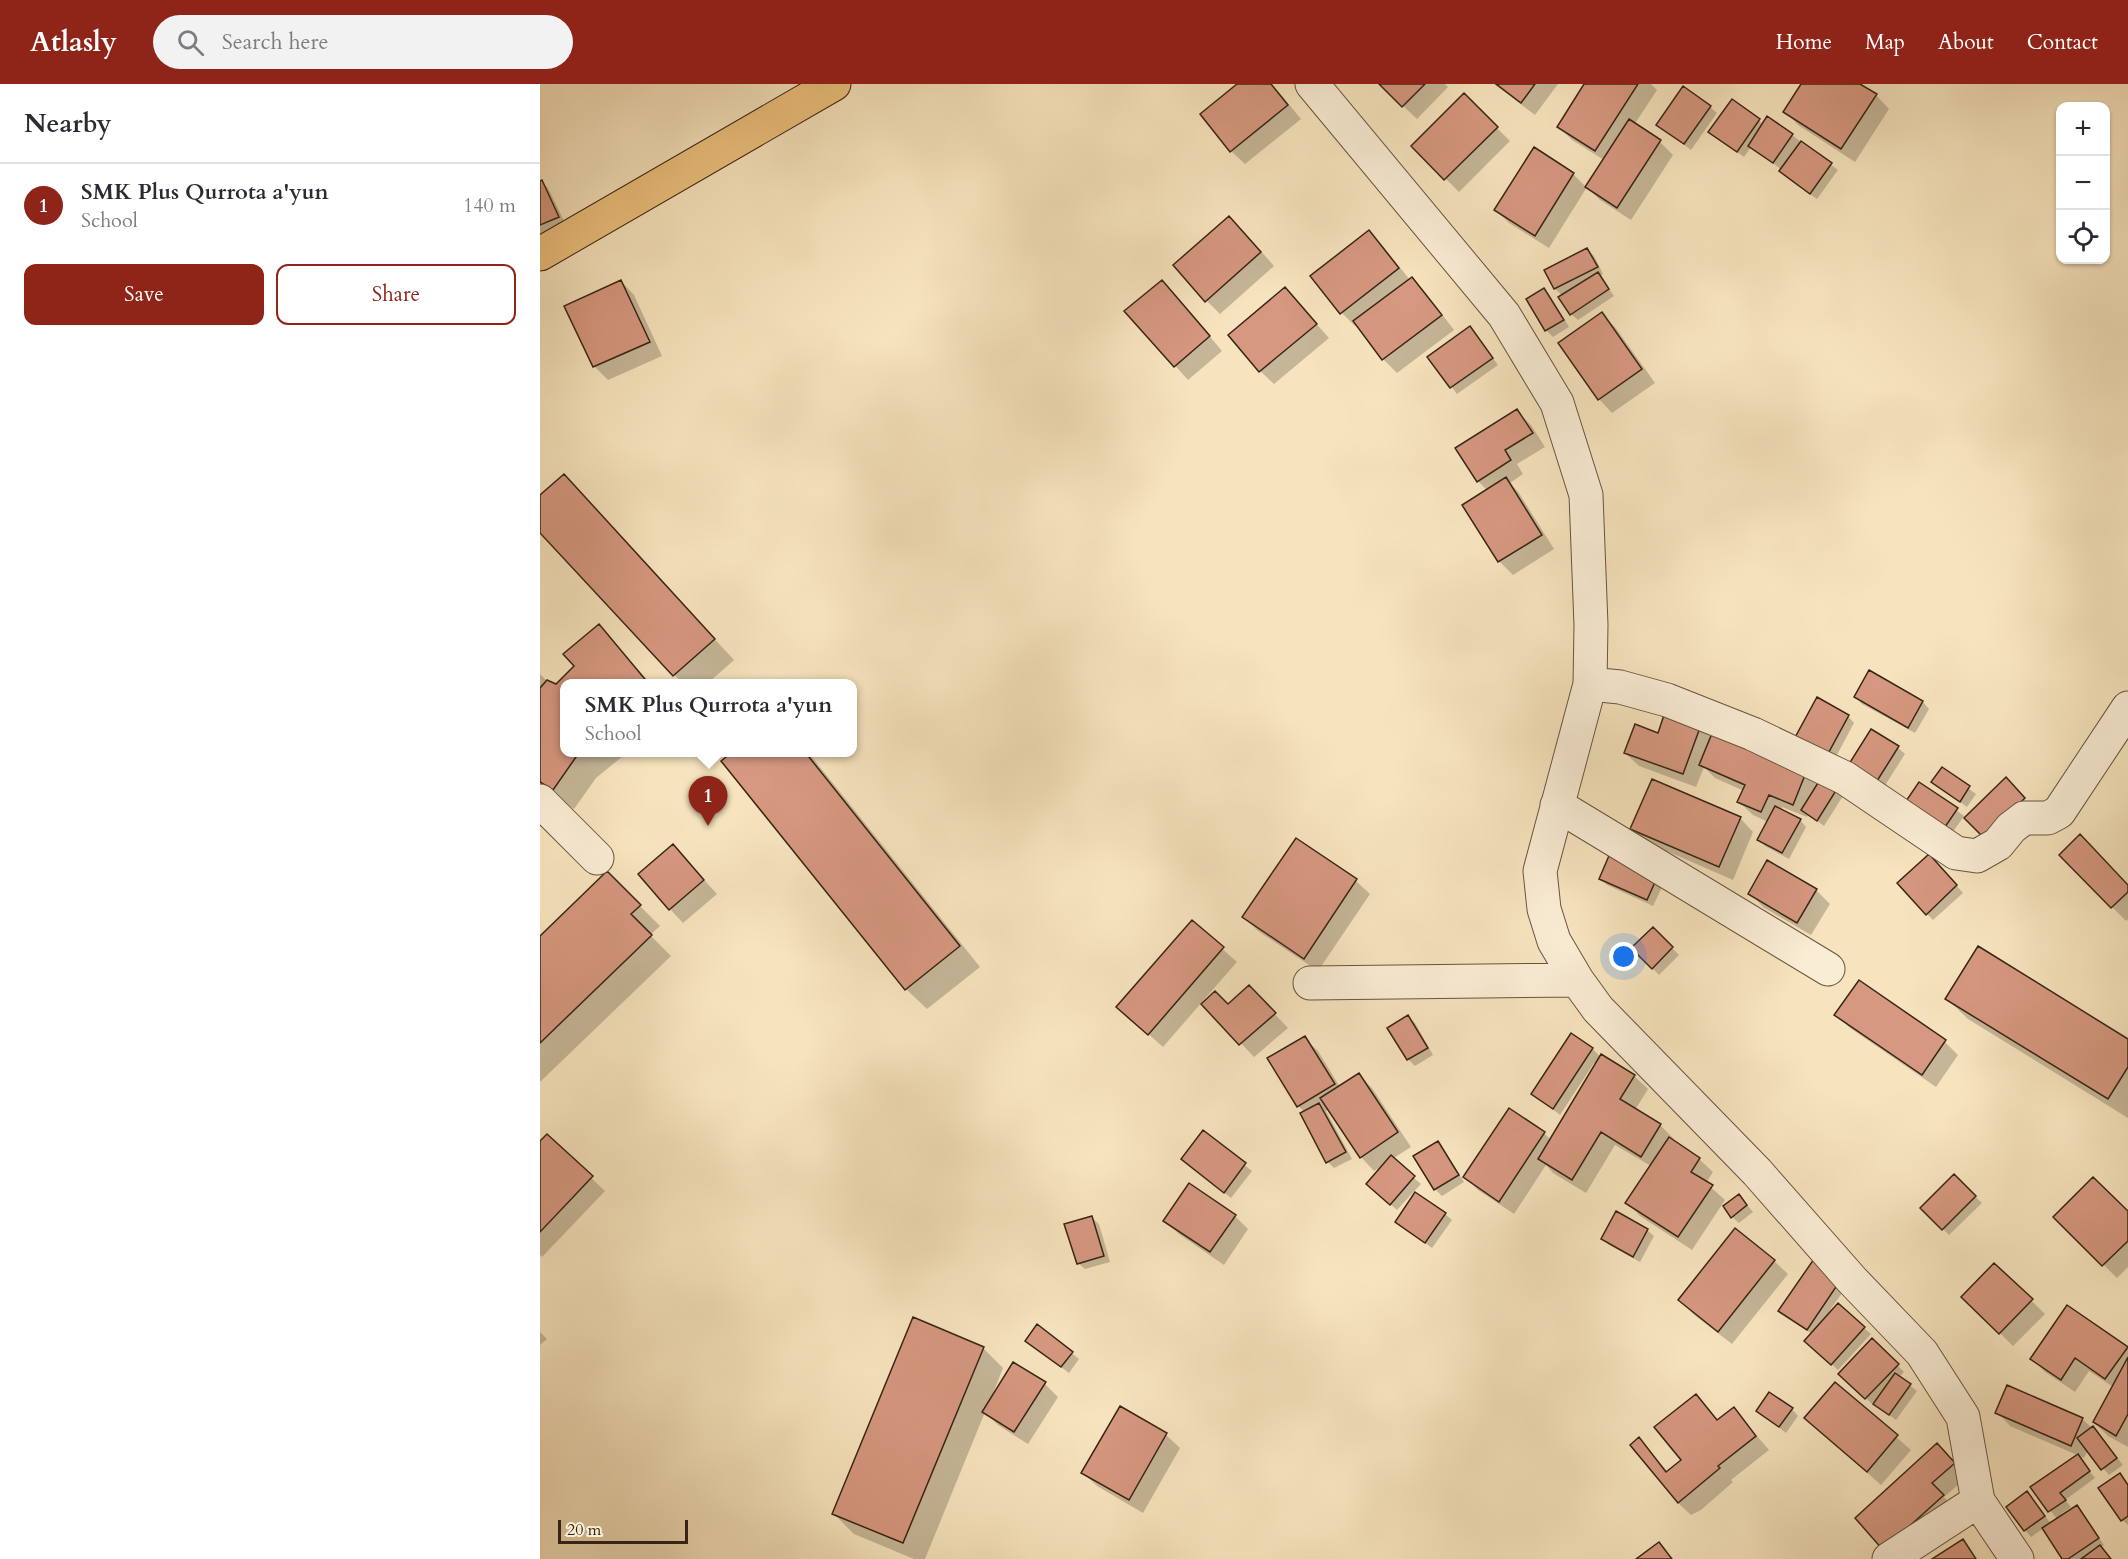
<!DOCTYPE html>
<meta charset="utf-8">
<style>
body{margin:0;font-family:Cardo,serif;background:#f2f2f3;color:#2b2b33}
.controls{position:absolute;right:18px;top:18px;display:grid;overflow:hidden;border-radius:12px;box-shadow:0 2px 4px #0004}
.controls button{width:54px;height:54px;display:grid;place-items:center;padding:0;border:0;border-bottom:2px solid #e1e1e2;background:#fff;color:#2b2b33;font:30px sans-serif}
.scale{position:absolute;left:18px;bottom:15px;width:130px;box-sizing:border-box;padding-left:6px;border:3px solid #372414;border-top:0;font-size:16px;line-height:21px;white-space:nowrap;color:#372414;-webkit-text-stroke:4px #faedd5;paint-order:stroke}
.you{position:absolute;left:1084px;top:873px;width:21px;height:21px;margin:-15px;border:4px solid #fff;border-radius:50%;background:#1a73e8;box-shadow:0 0 0 9px #1a73e833}
.badge{display:grid;place-items:center;width:39px;height:39px;border-radius:50%;background:#8f2418;color:#fff;font-size:20px;font-weight:700}
.pin{position:absolute;translate:-50% -50px;filter:drop-shadow(0 2px 3px #0008)}
.pin::after{content:'';position:absolute;top:32px;width:21px;height:18px;background:inherit;clip-path:polygon(0 0,100% 0,50% 100%)}
.popup{position:absolute;left:20px;top:595px;width:297px;height:78px;box-sizing:border-box;display:grid;place-content:center;border-radius:12px;background:#fff;filter:drop-shadow(0 2px 4px #0005);font-size:20px;white-space:nowrap;color:#7c7c81}
.popup b{font-size:22px;color:#2b2b33}
.popup::after{content:'';position:absolute;left:50%;top:100%;margin-left:-12px;border:12px solid transparent;border-top-color:#fff}
.list{margin:0;padding:0;list-style:none}
h2{display:flex;justify-content:space-between;align-items:center;height:78px;margin:0;padding:0 24px;font-size:26px}
h2 small{font-size:20px;font-weight:400;color:#7c7c81}
.list li{display:grid;grid-template-columns:39px 1fr auto;gap:18px;align-items:center;box-sizing:border-box;height:84px;padding:0 24px;border-top:2px solid #e1e1e2}
.list b{display:block;font-size:22px;white-space:nowrap}
.list p{margin:0;font-size:20px;white-space:nowrap;color:#7c7c81}
.list em{font-size:20px;font-style:normal;color:#7c7c81}
.actions{display:flex;gap:12px;padding:18px 24px}
.actions a{flex:1;padding:14px 0;border:2px solid #8f2418;border-radius:12px;text-align:center;font-size:21px;color:#8f2418}
.actions .main{background:#8f2418;color:#fff}
.icon{flex:none;width:33px;height:33px;fill:none;stroke:currentColor;stroke-width:2;stroke-linecap:round;stroke-linejoin:round}
.map{position:relative;flex:none;width:1588px;height:1475px;overflow:hidden}
header{display:flex;align-items:center;gap:36px;box-sizing:border-box;height:84px;padding:0 30px;background:#8f2418;color:#fff}
header strong{font-size:28px}
nav{display:flex;gap:33px;margin-inline-start:auto;font-size:21px}
.search{width:420px;height:54px;background:#f2f2f3;display:flex;align-items:center;gap:15px;box-sizing:border-box;padding:0 21px;border-radius:33px;color:#7c7c81;font-size:22px}
main{display:flex}
aside{flex:1;background:#fff}
.map>svg:first-child{display:block}
.shadow{fill:#0003}
.building{fill:#d69880;stroke:#372414;stroke-width:1.5}
.lines{fill:none;stroke-linecap:round;stroke-linejoin:round}
.minor-casing{stroke:#67543e;stroke-width:35}
.major-casing{stroke:#372414;stroke-width:35}
.minor{stroke:#faedd5;stroke-width:33}
.major{stroke:#ecc27f;stroke-width:33}
</style>
<header>
<strong>Atlasly</strong>
<div class="search"><svg class="icon" aria-label="search" viewBox="0 0 24 24"><circle cx="10" cy="10" r="6"/><path d="M15 15l6 6"/></svg>Search here</div>
<nav><a>Home</a><a>Map</a><a>About</a><a>Contact</a></nav>
</header>
<main>
<aside>
<h2>Nearby<small></small></h2>
<ul class="list">
<li><span class="badge">1</span><div><b>SMK Plus Qurrota a'yun</b><p>School</p></div><em>140 m</em></li>
</ul>
<div class="actions"><a class="main">Save</a><a>Share</a></div>
</aside>
<div class="map">
<svg width="1588" height="1475" viewBox="0 0 1588 1475">
<rect width="100%" height="100%" fill="#f7e4be"/>
<filter id="stains"><feTurbulence type="fractalNoise" baseFrequency=".00333" numOctaves="4"/><feColorMatrix values="0 0 0 0 .2 0 0 0 0 .09 0 0 0 0 .02 0 0 0 .5 -.17"/></filter>
<radialGradient id="worn" r=".72"><stop offset=".6" stop-color="#630" stop-opacity="0"/><stop offset="1" stop-color="#630" stop-opacity=".3"/></radialGradient>
<path class="shadow" d="M699,0H732L761,35L705,80L691,67Z
M840,0H905L908,3L877,35Z
M954,0H1018L995,31Z
M1046,0H1111L1117,6L1094,41L1120,58L1133,71L1091,136L1060,116L1047,103L1009,164L969,139L956,126L994,65L1033,90L1046,103L1064,76L1032,56L1019,43Z
M1263,0H1318L1336,11L1349,25L1315,78L1258,41L1245,27Z
M924,11L970,57L919,108L873,62Z
M1170,23L1177,29L1151,66L1118,41Z
M1219,37L1223,41L1252,51L1298,86L1277,115L1247,94L1241,87L1242,86L1211,63L1204,73L1169,48Z
M0,98H2L8,104L25,139L0,150Z
M703,147L734,182L680,230L667,217Z
M829,148L842,161L870,196L872,195L885,208L914,246L857,289L843,275L817,241L815,242L802,229Z
M1047,165L1054,172L1063,190L1060,192L1074,212L1038,236L1031,230L1023,212L1015,205L1006,186Z
M81,197L94,211L122,272L68,296L54,282Z
M745,205L789,254L734,300L720,287Z
M1004,206L1010,212L1029,243L1013,253L1006,246L988,216Z
M635,211L682,267L648,296L586,227Z
M1062,230L1075,243L1115,299L1072,329L1059,315Z
M930,244L958,281L917,310L889,273Z
M977,327L991,341L1005,363L977,380L983,390L970,399L979,409L1014,465L973,491L959,477L948,407L938,397Z
M24,392L194,576L167,600H143L0,447V413Z
M59,542L111,600H24V668H88L56,694L34,725L0,704V590L9,599L16,602L36,582Z
M1330,588L1383,618L1389,625L1375,649L1322,620L1316,613Z
M1308,632L1314,639L1291,682L1260,665Z
M1160,642L1172,654L1266,688L1279,700L1296,706L1303,712L1284,742L1268,730L1267,733L1242,723L1241,726L1260,736L1266,743L1249,775L1225,762L1219,756L1228,738L1213,731L1199,718L1204,707L1175,694L1164,683L1156,703L1099,682L1085,669L1119,651Z
M1331,647L1358,664L1365,670L1344,703L1317,686Z
M194,668H268L440,883L387,925L366,905L183,677Z
M1402,685L1436,710L1427,723L1393,698Z
M1380,700L1424,732L1410,752Z
M1200,734L1213,748L1193,796L1106,758L1092,744Z
M757,756L816,797L830,810L778,887L718,847L704,833Z
M133,762L177,810L143,839L130,825Z
M1521,771L1588,802V835L1586,837Z
M1396,778L1423,809L1393,836L1387,830Z
M67,789L120,842L110,851L131,872L0,998V854Z
M1060,794L1125,797L1113,822L1067,801Z
M1276,806L1290,820L1271,851L1223,823L1210,809Z
M652,838L697,878L662,918L688,922L709,903L748,944L714,973L662,918L623,963L578,923Z
M1113,845L1139,871L1119,891L1093,864Z
M1407,915L1588,957V1034L1428,935Z
M1296,931L1405,958L1418,971L1396,1003L1310,944Z
M868,933L875,939L893,971L875,982L868,975L849,944Z
M1031,951L1053,965L1061,974L1094,992L1108,1005L1095,1026L1120,1041L1134,1055L1132,1057L1159,1075L1173,1088L1166,1099L1185,1116L1152,1166L1100,1132L1087,1118L1111,1082L1075,1061L1046,1109L1013,1089L1006,1081L974,1130L938,1106L925,1093L970,1026L1004,1049L1011,1056L1056,981L1054,979L1020,1031L993,1010Z
M764,954L778,967L800,1003L819,991L832,1004L871,1063L852,1075L881,1100L857,1126L834,1106L843,1081L834,1087L821,1073L789,1025L786,1027L812,1075L794,1084L788,1078L765,1028L758,1022Z
M663,1048L712,1087L691,1114L643,1075Z
M7,1052L65,1107L2,1173L0,1171V1059Z
M898,1059L904,1066L924,1098L902,1112L895,1105Z
M1414,1092L1442,1119L1409,1151L1382,1124Z
M1205,1118L1213,1128L1199,1139L1192,1133Z
M1588,1129V1183L1577,1194L1515,1133Z
M905,1130L912,1136L892,1164L857,1138Z
M695,1132L708,1145L684,1181L639,1150L625,1137Z
M552,1134L559,1140L570,1178L545,1185L538,1179Z
M1107,1146L1114,1152L1100,1178L1069,1161L1063,1155Z
M1195,1146L1234,1177L1248,1190L1192,1260L1153,1230L1140,1216Z
M1274,1177L1307,1202L1290,1226L1324,1244L1331,1250L1298,1286L1272,1263V1250L1240,1227Z
M1455,1181L1505,1230L1473,1262L1423,1213Z
M498,1242L539,1275L529,1289L494,1263Z
M0,1248L7,1255L0,1261Z
M1332,1256L1364,1288L1359,1293L1377,1307L1356,1336L1333,1319L1332,1320L1300,1290Z
M443,1264L463,1284L452,1312L505,1300L518,1313L488,1360L458,1341L445,1328L385,1475H374L314,1450L294,1430Z
M1587,1264L1588,1265V1363L1568,1352L1554,1338L1573,1303L1549,1287L1535,1308L1505,1288L1492,1274Z
M1295,1300L1371,1366L1341,1401L1266,1334Z
M1156,1312L1179,1337L1194,1325L1229,1366L1191,1396L1193,1398L1161,1426L1151,1431L1137,1418L1099,1355L1128,1388L1143,1377Z
M580,1324L626,1351L640,1364L603,1429L557,1402L543,1389Z
M1252,1325L1258,1332L1246,1349L1218,1327Z
M1457,1328L1542,1335L1559,1350L1583,1381L1569,1391L1548,1366L1544,1374L1470,1342Z
M1537,1372L1555,1394L1525,1416L1531,1423L1521,1430L1523,1432L1537,1423L1564,1461L1561,1463L1571,1475H1524L1504,1444L1491,1453L1485,1446L1493,1416L1511,1440L1518,1436L1492,1404Z
M1411,1375L1427,1393L1404,1413L1416,1426L1362,1475L1317,1434Z
M1580,1391L1588,1400V1441L1582,1436Z"/>
<path class="building" d="M697,0H731L748,21L690,68L660,30Z
M839,0H885L862,23Z
M956,0H995L981,19Z
M1044,0H1098L1055,67L1017,43Z
M1261,0H1320L1337,10L1301,65L1243,28Z
M1143,2L1171,22L1144,60L1116,41Z
M924,9L958,43L904,96L871,62Z
M1192,15L1220,35L1197,68L1168,48Z
M1227,32L1253,50L1233,79L1208,62Z
M1089,35L1121,56L1077,124L1045,103Z
M1261,57L1292,79L1270,110L1239,87Z
M994,63L1034,89L995,152L954,126Z
M2,96L19,133L0,141V97Z
M689,132L721,168L665,218L633,181Z
M829,146L859,184L800,230L770,192Z
M1047,164L1058,183L1014,205L1004,186Z
M1058,188L1069,205L1030,231L1018,213Z
M872,193L902,231L842,276L813,237Z
M81,196L110,258L53,283L24,222Z
M622,196L670,252L634,283L584,227Z
M745,203L777,240L719,288L688,251Z
M1004,204L1024,236L1005,247L986,215Z
M1062,228L1102,285L1058,316L1018,259Z
M930,242L953,274L910,304L887,273Z
M977,325L993,349L965,366L971,376L937,398L915,364Z
M24,390L175,555L133,592L0,449V411Z
M966,393L1002,451L958,478L922,421Z
M59,540L109,600H24V668H42L36,673L13,706L0,698V604L7,596L16,600L34,582L23,570Z
M1329,586L1383,617L1368,644L1314,613Z
M1277,613L1309,631L1284,677L1252,659Z
M1125,628L1161,641L1143,690L1084,669L1095,640L1118,649Z
M1331,645L1359,662L1337,697L1309,680Z
M1173,647L1267,686L1253,721L1229,711L1221,728L1197,718L1205,701L1159,681Z
M192,668H265L420,862L365,906L181,677Z
M1402,683L1430,702L1420,718L1391,698Z
M1466,693L1485,714L1444,754L1424,734Z
M1281,694L1297,705L1277,737L1261,726Z
M1112,695L1201,733L1179,783L1090,745Z
M1379,698L1418,724L1403,746L1364,720Z
M1235,722L1261,735L1242,769L1217,756Z
M1540,750L1588,801V808L1571,824L1519,771Z
M756,754L817,795L764,875L702,833Z
M133,760L164,796L129,826L98,790Z
M1071,767L1119,789L1107,816L1059,795Z
M1389,770L1417,801L1386,831L1357,799Z
M1227,776L1277,805L1257,839L1208,810Z
M67,787L101,821L91,830L112,851L0,959V852Z
M652,836L684,863L608,951L576,923Z
M1113,843L1133,863L1112,885L1091,864Z
M1438,862L1588,955V983L1568,1015L1405,915Z
M1319,896L1406,956L1382,991L1294,931Z
M709,901L736,929L699,961L661,920L675,907L688,920Z
M868,931L888,964L867,976L847,944Z
M1031,949L1053,964L1013,1025L991,1010Z
M765,952L795,1000L757,1023L727,974Z
M1061,970L1095,991L1080,1015L1121,1040L1101,1073L1061,1048L1032,1096L998,1075Z
M819,989L858,1048L820,1074L780,1014Z
M779,1019L806,1068L786,1079L760,1029Z
M969,1024L1005,1048L959,1118L923,1093Z
M663,1046L706,1079L684,1109L641,1075Z
M7,1050L53,1092L0,1148V1057Z
M1129,1053L1160,1074L1151,1088L1173,1101L1138,1153L1085,1119Z
M898,1057L919,1091L894,1106L873,1072Z
M851,1071L875,1092L850,1121L826,1100Z
M1414,1090L1436,1112L1402,1146L1380,1124Z
M1553,1093L1588,1127V1157L1562,1182L1513,1133Z
M649,1099L696,1131L670,1168L623,1137Z
M875,1108L906,1129L885,1159L855,1138Z
M1199,1110L1207,1121L1191,1134L1183,1122Z
M1076,1127L1108,1145L1093,1173L1061,1155Z
M552,1132L564,1172L537,1180L524,1140Z
M1195,1144L1235,1176L1178,1248L1138,1216Z
M1274,1175L1302,1194L1267,1246L1238,1227Z
M1454,1179L1493,1215L1459,1250L1421,1213Z
M1298,1219L1325,1243L1291,1281L1264,1257Z
M1527,1221L1588,1263L1565,1295L1535,1274L1521,1296L1490,1275Z
M373,1233L444,1263L363,1459L292,1430Z
M497,1240L533,1268L521,1283L485,1257Z
M1332,1254L1359,1280L1325,1315L1298,1290Z
M1588,1273V1330L1576,1352L1553,1338Z
M473,1278L506,1298L474,1348L442,1328Z
M1355,1289L1371,1300L1349,1331L1333,1320Z
M1295,1298L1358,1351L1327,1388L1264,1334Z
M1467,1301L1543,1334L1531,1362L1455,1329Z
M1229,1308L1253,1324L1239,1343L1216,1327Z
M1156,1310L1177,1336L1194,1323L1216,1352L1178,1382L1180,1384L1138,1419L1090,1361L1099,1353L1126,1388L1141,1376L1114,1343Z
M580,1322L627,1349L589,1416L541,1389Z
M1553,1342L1577,1374L1561,1386L1537,1354Z
M1397,1359L1415,1379L1392,1399L1404,1411L1343,1466L1315,1434Z
M1538,1370L1550,1387L1520,1409L1526,1416L1508,1428L1490,1403Z
M1580,1389L1588,1401V1432L1581,1437L1558,1404Z
M1487,1407L1505,1432L1484,1447L1466,1423Z
M1537,1421L1559,1454L1528,1475H1522L1502,1444Z
M1423,1455L1436,1475H1392Z
M1119,1458L1132,1475H1096Z
M1560,1461L1571,1475H1541Z"/>
<g class="lines">
<defs>
<path id="minor" d="M772,0L964,231L1017,319L1046,411L1051,541L1050,600L1000,787L1004,825L1014,857L1037,896L1058,925L1217,1088L1312,1196L1382,1269L1423,1333L1438,1417L1477,1475
M1050,600L1080,603L1127,616L1213,650L1305,694L1416,769L1437,772L1458,760L1471,744L1484,734H1508L1519,728L1588,624
M0,717L57,774
M1017,721L1288,885
M770,899L1037,896
M1349,1475L1438,1417"/>
<path id="major" d="M0,170L294,0"/>
</defs>
<use href="#minor" class="minor-casing"/>
<use href="#major" class="major-casing"/>
<use href="#minor" class="minor"/>
<use href="#major" class="major"/>
</g>
<rect width="100%" height="100%" filter="url(#stains)"/>
<rect width="100%" height="100%" fill="url(#worn)"/>
</svg>
<div class="controls">
<button>+</button>
<button>−</button>
<button><svg class="icon" aria-label="locate" viewBox="0 0 24 24"><circle cx="12" cy="12" r="6"/><path d="M12 2v4M12 18v4M2 12h4M18 12h4"/></svg></button>
</div>
<div class="scale">20 m</div>
<div class="you"></div>
<div class="pin badge" style="left:168px;top:742px">1</div>
<div class="popup"><b>SMK Plus Qurrota a'yun</b>School</div>
</div>
</main>
